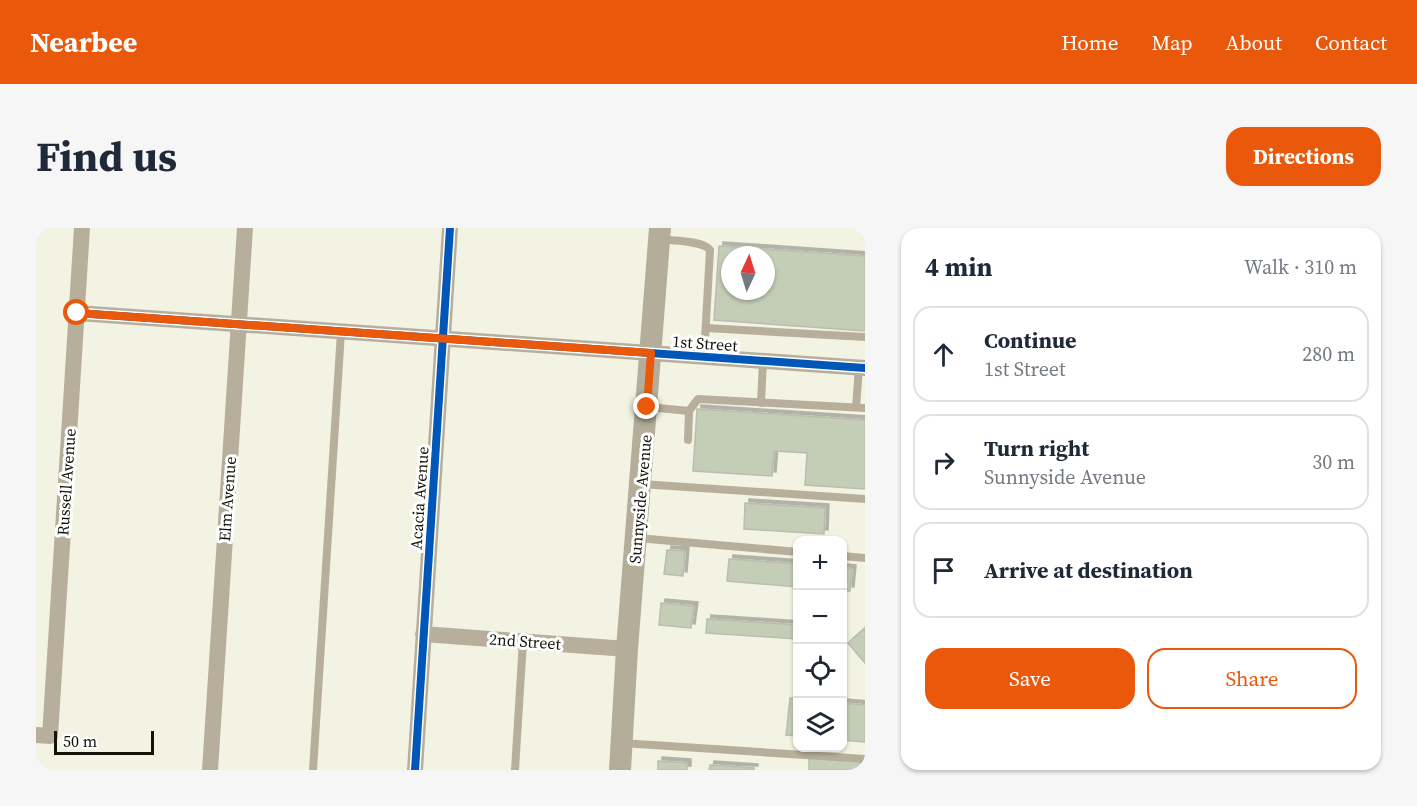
<!DOCTYPE html>
<meta charset="utf-8">
<style>
body{margin:0;font-family:"Source Serif 4",serif;background:#f6f6f7;color:#1f2937}
.controls{position:absolute;right:18px;bottom:18px;display:grid;overflow:hidden;border-radius:12px;box-shadow:0 2px 4px #0004}
.controls button{width:54px;height:54px;display:grid;place-items:center;padding:0;border:0;border-bottom:2px solid #e0e1e3;background:#fff;color:#1f2937;font:30px sans-serif}
.compass{position:absolute;left:685px;top:18px;width:54px;height:54px;border-radius:50%;background:#fff;box-shadow:0 2px 4px #0004;rotate:4deg}
.scale{position:absolute;left:18px;bottom:15px;width:100px;box-sizing:border-box;padding-left:6px;border:3px solid #14140a;border-top:0;font-size:16px;line-height:21px;white-space:nowrap;color:#14140a;-webkit-text-stroke:4px #fff;paint-order:stroke}
.stop{position:absolute;width:18px;height:18px;margin:-14px;border:4px solid #ea580c;border-radius:50%;background:#fff}
.stop.end{background:#ea580c;border-color:#fff;box-shadow:0 2px 6px #0008}
.list{margin:0;padding:0;list-style:none}
h2{display:flex;justify-content:space-between;align-items:center;height:78px;margin:0;padding:0 24px;font-size:26px}
h2 small{font-size:20px;font-weight:400;color:#747a83}
.list li{display:grid;grid-template-columns:39px 1fr auto;gap:18px;align-items:center;box-sizing:border-box;height:96px;margin:0 12px 12px;padding:0 12px;border:2px solid #e0e1e3;border-radius:18px}
.list b{display:block;font-size:22px;white-space:nowrap}
.list p{margin:0;font-size:20px;white-space:nowrap;color:#747a83}
.list em{font-size:20px;font-style:normal;color:#747a83}
.actions{display:flex;gap:12px;padding:18px 24px}
.actions a{flex:1;padding:14px 0;border:2px solid #ea580c;border-radius:18px;text-align:center;font-size:21px;color:#ea580c}
.actions .main{background:#ea580c;color:#fff}
.icon{flex:none;width:33px;height:33px;fill:none;stroke:currentColor;stroke-width:2;stroke-linecap:round;stroke-linejoin:round}
.map{position:relative;flex:none;width:829px;height:542px;overflow:hidden;border-radius:18px}
header{display:flex;align-items:center;gap:36px;box-sizing:border-box;height:84px;padding:0 30px;background:#ea580c;color:#fff}
header strong{font-size:28px}
nav{display:flex;gap:33px;margin-inline-start:auto;font-size:21px}
.intro{display:flex;align-items:center;justify-content:space-between;box-sizing:border-box;height:144px;padding:0 36px}
h1{margin:0;font-size:42px}
.button{padding:15px 27px;border-radius:18px;background:#ea580c;color:#fff;font-size:21px;font-weight:700}
main{display:flex;gap:36px;padding:0 36px}
aside{flex:1;background:#fff;border-radius:18px;box-shadow:0 2px 4px #0004}
.map>svg:first-child{display:block}
.building{fill:#c4cdb6;stroke:#babdb1;stroke-width:1.5;fill-rule:evenodd;filter:url(#shadow)}
.lines{fill:none;stroke-linecap:round;stroke-linejoin:round}
.service{stroke:#b7af9c;stroke-width:8}
.minor{stroke:#b7af9c;stroke-width:16}
.secondary{stroke:#b4ad9a;stroke-width:22}
.cycleway-casing{stroke:#fff;stroke-width:11}
.cycleway{stroke:#0057b8;stroke-width:8}
.route{stroke:#ea580c;stroke-width:8}
.labels{text-anchor:middle;dominant-baseline:central;stroke-width:6;stroke-linejoin:round;paint-order:stroke}
.street-label{font-size:16px;fill:#14140a;stroke:#fff}
</style>
<header>
<strong>Nearbee</strong>
<nav><a>Home</a><a>Map</a><a>About</a><a>Contact</a></nav>
</header>
<div class="intro"><h1>Find us</h1><a class="button">Directions</a></div>
<main>
<div class="map">
<svg width="829" height="542" viewBox="0 0 829 542">
<defs>
<filter id="shadow"><feDropShadow dx="4" dy="-4" stdDeviation="0" flood-color="#0004"/></filter>
</defs>
<rect width="100%" height="100%" fill="#f3f3e3"/>
<path class="building" d="M683,18L829,28V103L678,92ZM694,27H730V63H694Z
M661,181L829,192V261L769,257L771,225L738,223L736,248L657,243Z
M709,275L789,280L788,306L708,301Z
M631,322L649,323L647,348L628,346Z
M693,331L762,336V359L691,353Z
M806,340L816,341L814,363H806Z
M625,375L658,378L655,400L623,397Z
M671,391L762,397V411L670,405Z
M829,400V435L812,415Z
M754,470L762,471V508L750,507Z
M806,475L829,477V514L806,512Z
M773,530L828,533L827,542H773Z
M622,533L651,535V542H622Z
M674,537L718,540V542H673Z"/>
<g class="lines">
<path class="service" d="M623,11C636,13 667,12 674,22L668,129
M670,100L829,109
M725,175L727,133
M612,179L653,183
M820,179L823,139
M652,212L653,183L662,171L829,180
M605,256L829,271
M601,310L762,324
M806,328L829,330
M586,515L829,531
M277,542L305,104
M479,542L487,413"/>
<path class="minor" d="M41,85L829,140
M387,406L591,421
M0,507L14,508L46,0
M174,542L209,0
M379,542L414,0"/>
<path class="secondary" d="M584,542L591,421L624,0"/>
<defs>
<path id="cycleway" d="M41,85L829,140
M379,542L414,0"/>
</defs>
<use href="#cycleway" class="cycleway-casing"/>
<use href="#cycleway" class="cycleway"/>
</g>
<g class="lines">
<path class="route" d="M41,85L615,125L611,179"/>
</g>
<g class="labels">
<g class="street-label">
<text transform="translate(669 115) rotate(4)">1st Street</text>
<text transform="translate(30 254) rotate(-86)">Russell Avenue</text>
<text transform="translate(383 270) rotate(-86)">Acacia Avenue</text>
<text transform="translate(191 271) rotate(-86)">Elm Avenue</text>
<text transform="translate(604 271) rotate(-85)">Sunnyside Avenue</text>
<text transform="translate(489 413) rotate(4)">2nd Street</text>
</g>
</g>
</svg>
<div class="controls">
<button>+</button>
<button>−</button>
<button><svg class="icon" aria-label="locate" viewBox="0 0 24 24"><circle cx="12" cy="12" r="6"/><path d="M12 2v4M12 18v4M2 12h4M18 12h4"/></svg></button>
<button><svg class="icon" aria-label="layers" viewBox="0 0 24 24"><path d="M12 4l9 5-9 5-9-5zM3 14l9 5 9-5"/></svg></button>
</div>
<svg class="compass" viewBox="-18 -18 36 36"><path d="M0-13l5 13h-10z" fill="#e53935"/><path d="M0 13l5-13h-10z" fill="#747a83"/></svg>
<div class="scale">50 m</div>
<div class="stop" style="left:41px;top:85px"></div>
<div class="stop end" style="left:611px;top:179px"></div>
</div>
<aside>
<h2>4 min<small>Walk · 310 m</small></h2>
<ul class="list">
<li><svg class="icon" aria-label="ahead" viewBox="0 0 24 24"><path d="M12 20V5M6 11l6-6 6 6"/></svg><div><b>Continue</b><p>1st Street</p></div><em>280 m</em></li>
<li><svg class="icon" aria-label="right" viewBox="0 0 24 24"><path d="M7 20v-9h11M14 6l5 5-5 5"/></svg><div><b>Turn right</b><p>Sunnyside Avenue</p></div><em>30 m</em></li>
<li><svg class="icon" aria-label="arrive" viewBox="0 0 24 24"><path d="M6 21V4h12l-3 4 3 4H6"/></svg><div><b>Arrive at destination</b></div></li>
</ul>
<div class="actions"><a class="main">Save</a><a>Share</a></div>
</aside>
</main>
